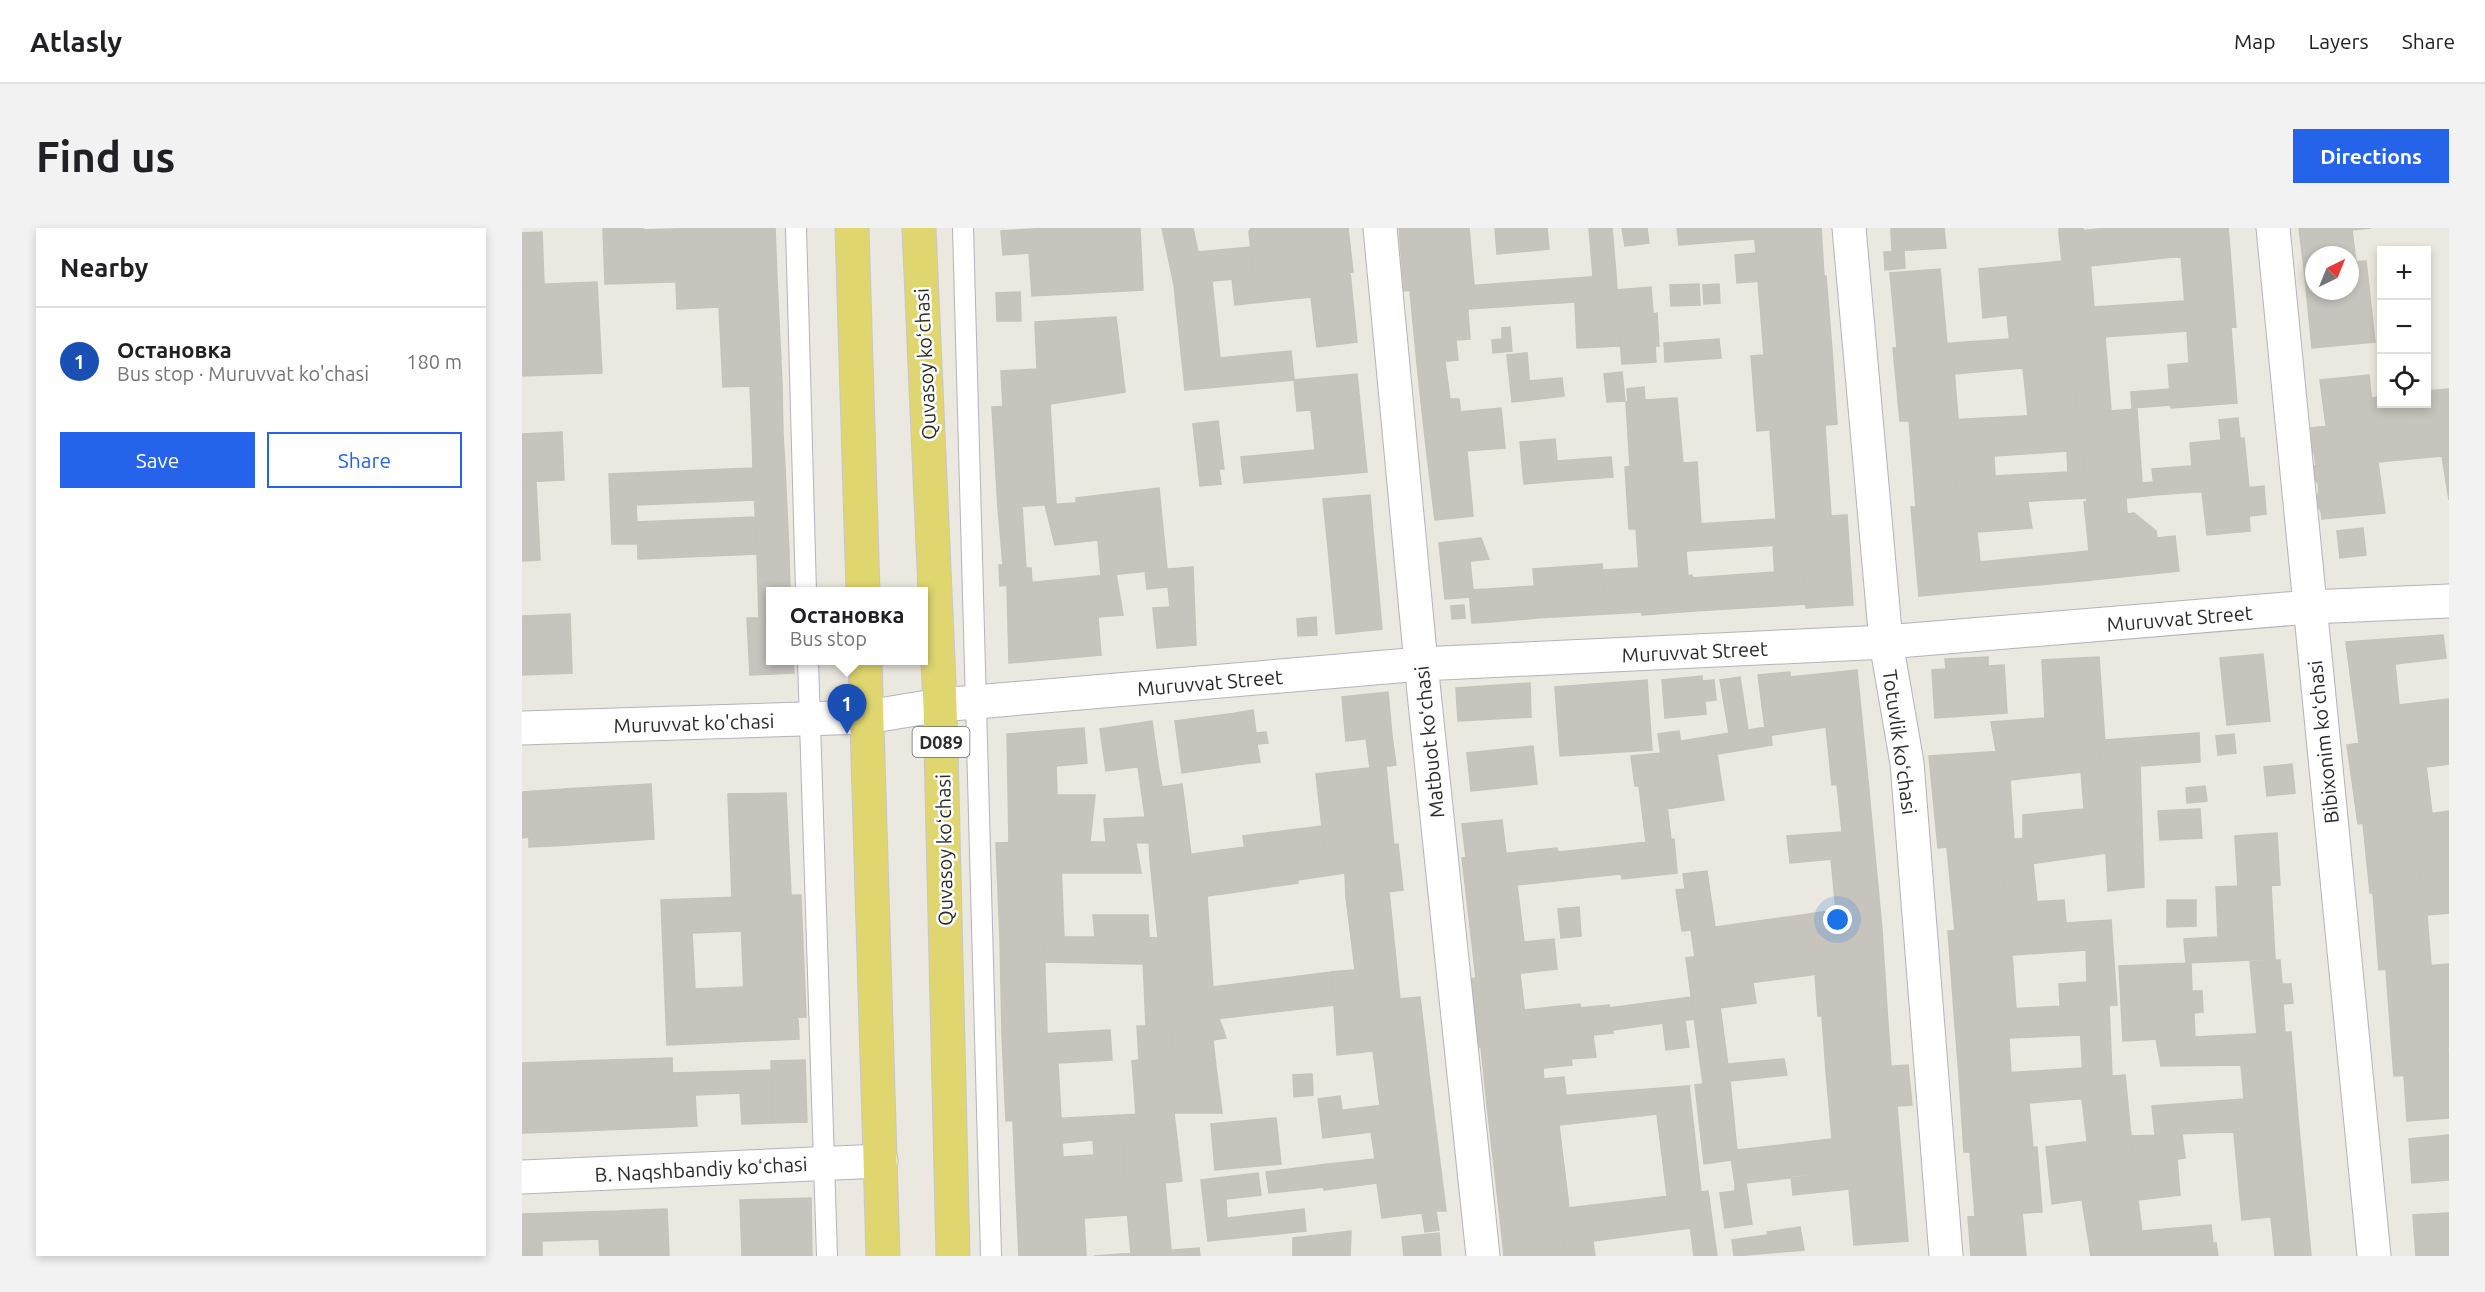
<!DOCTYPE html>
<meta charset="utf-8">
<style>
body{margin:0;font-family:Ubuntu,sans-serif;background:#f2f2f2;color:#202124}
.controls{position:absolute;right:18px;top:18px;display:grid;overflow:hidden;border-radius:0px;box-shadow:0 3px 9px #0003}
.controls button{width:54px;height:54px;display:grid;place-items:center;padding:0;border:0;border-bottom:2px solid #e0e0e0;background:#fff;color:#202124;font:30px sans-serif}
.compass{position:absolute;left:1783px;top:18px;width:54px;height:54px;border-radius:50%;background:#fff;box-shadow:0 3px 9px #0003;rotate:43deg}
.you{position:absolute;left:1316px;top:692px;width:21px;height:21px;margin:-15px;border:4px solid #fff;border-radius:50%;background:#1a73e8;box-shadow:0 0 0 9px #1a73e833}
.badge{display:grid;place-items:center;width:39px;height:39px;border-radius:50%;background:#2563eb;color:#fff;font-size:20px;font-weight:700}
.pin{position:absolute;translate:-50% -50px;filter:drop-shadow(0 2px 3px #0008)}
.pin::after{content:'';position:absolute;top:32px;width:21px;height:18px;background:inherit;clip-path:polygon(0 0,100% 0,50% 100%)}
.popup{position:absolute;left:244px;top:359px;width:162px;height:78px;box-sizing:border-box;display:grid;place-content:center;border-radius:0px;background:#fff;filter:drop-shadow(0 2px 4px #0005);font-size:20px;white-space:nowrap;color:#757577}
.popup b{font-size:22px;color:#202124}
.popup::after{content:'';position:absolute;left:50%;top:100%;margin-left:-12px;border:12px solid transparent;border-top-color:#fff}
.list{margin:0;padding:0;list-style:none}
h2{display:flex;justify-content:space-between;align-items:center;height:78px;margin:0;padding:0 24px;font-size:26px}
h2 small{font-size:20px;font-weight:400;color:#757577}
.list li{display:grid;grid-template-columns:39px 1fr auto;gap:18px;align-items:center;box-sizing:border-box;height:108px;padding:0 24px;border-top:2px solid #e0e0e0}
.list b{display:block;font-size:22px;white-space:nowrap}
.list p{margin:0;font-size:20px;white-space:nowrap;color:#757577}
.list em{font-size:20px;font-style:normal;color:#757577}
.actions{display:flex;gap:12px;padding:18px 24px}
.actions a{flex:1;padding:14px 0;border:2px solid #2563eb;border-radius:0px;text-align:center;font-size:21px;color:#2563eb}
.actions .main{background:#2563eb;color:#fff}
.icon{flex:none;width:33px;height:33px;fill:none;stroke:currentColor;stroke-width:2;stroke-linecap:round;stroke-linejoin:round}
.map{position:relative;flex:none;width:1927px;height:1028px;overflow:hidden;border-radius:0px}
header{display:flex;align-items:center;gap:36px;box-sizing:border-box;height:84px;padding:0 30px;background:#fff;border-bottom:2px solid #e0e0e0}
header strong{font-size:28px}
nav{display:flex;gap:33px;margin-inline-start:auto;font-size:21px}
.intro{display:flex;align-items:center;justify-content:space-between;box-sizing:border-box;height:144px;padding:0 36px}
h1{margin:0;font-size:42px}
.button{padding:15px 27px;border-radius:0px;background:#2563eb;color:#fff;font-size:21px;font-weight:700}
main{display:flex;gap:36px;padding:0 36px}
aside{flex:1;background:#fff;border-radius:0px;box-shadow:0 3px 9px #0003}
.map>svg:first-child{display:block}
.building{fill:#c7c4be;stroke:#c6c4b9;stroke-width:1.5;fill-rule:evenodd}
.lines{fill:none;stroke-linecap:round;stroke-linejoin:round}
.service-casing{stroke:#b3b3bd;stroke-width:22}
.minor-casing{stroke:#b3b3bd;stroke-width:35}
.primary-casing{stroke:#c8c8c8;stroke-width:35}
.service{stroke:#fff;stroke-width:20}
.minor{stroke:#fff;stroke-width:33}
.primary{stroke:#dfd670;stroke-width:33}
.labels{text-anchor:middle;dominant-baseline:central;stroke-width:5;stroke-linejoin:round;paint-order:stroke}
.shield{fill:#fff;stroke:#6b6b6b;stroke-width:1.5}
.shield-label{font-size:18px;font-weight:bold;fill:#2b2b2b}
.street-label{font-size:20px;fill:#2b2b2b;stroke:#fff}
</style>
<header>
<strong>Atlasly</strong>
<nav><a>Map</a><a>Layers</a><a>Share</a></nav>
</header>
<div class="intro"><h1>Find us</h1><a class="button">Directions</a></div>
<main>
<aside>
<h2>Nearby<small></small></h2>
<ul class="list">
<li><span class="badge" style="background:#1a4fb4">1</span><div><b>Остановка</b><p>Bus stop · Muruvvat ko'chasi</p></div><em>180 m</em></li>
</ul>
<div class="actions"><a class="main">Save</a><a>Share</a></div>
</aside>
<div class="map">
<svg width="1927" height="1028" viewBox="0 0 1927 1028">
<rect width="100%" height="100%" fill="#ebe8df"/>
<path class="building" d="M81,0H121V2L181,0L183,53L83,56Z
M181,0H253L255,50L183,53Z
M618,0L621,62L510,68L507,25L481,27L479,3L527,0Z
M640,0H671L676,24L728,19L731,49L652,57Z
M729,0H826L831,44L732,54L727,4Z
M877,0H947L952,57L882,63Z
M973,0H1025L1027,21L975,26Z
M1067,0H1090L1094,47L1071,49Z
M1100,0H1125L1127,15L1103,18Z
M1155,0H1299L1302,48L1215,55L1213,27L1234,25L1233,11L1157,17Z
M1369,0H1422L1424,20L1370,23Z
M1537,0H1561V3L1537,5Z
M1586,0H1706L1708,23L1568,38V31L1540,34L1537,5Z
M1777,0H1849L1830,2L1834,34H1828V27H1792V38L1782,40Z
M20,4L22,56L0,57V5Z
M1382,23L1383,40L1363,42L1362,24Z
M1708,23L1714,99L1665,103L1659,27Z
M1568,31L1572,79L1662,73L1665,103L1538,112L1531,34Z
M1844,33L1853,114L1790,120L1782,40L1792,38V63H1828V34Z
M1531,34L1538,112L1488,116L1485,87L1461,90L1457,41Z
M1418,41L1425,116L1375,120L1368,45Z
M828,44L835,114L795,119L789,69L713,77L710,50L731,49L732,54Z
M1094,47L1098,118L1055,120L1053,74L946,81L944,58Z
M1304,48L1310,122L1242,127L1236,53Z
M255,50L260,157L201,159L197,79L155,81L154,53Z
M690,53L698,130L769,123L772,152L663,162L652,57Z
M75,54L80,145L0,148V57Z
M1177,56L1178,77L1149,78L1148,57Z
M1197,56L1198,75L1182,76L1181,57Z
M944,58L948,111L934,112L936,132L895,136L888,63Z
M1129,59L1131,86L1135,85L1137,118H1133L1134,134L1100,136L1094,62Z
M498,64L499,93H475L474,65Z
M594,89L603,164L528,176L481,179L479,143L515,141L513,94Z
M988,99L990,123L971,125L970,112L980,111V100Z
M1709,100L1715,175L1649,180L1646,137L1667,135L1665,103Z
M1583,108L1589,183L1555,185L1548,110Z
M1548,110L1555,185L1506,188L1501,140L1432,146L1430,115L1487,111L1488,116Z
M1197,111L1199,130L1143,134L1142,115Z
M1430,115L1436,191L1378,193L1371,120Z
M1310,122L1315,196L1235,203L1229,128Z
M1005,125L1009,172L990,174L985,127Z
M923,134L928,171H937L938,179L900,183L895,136Z
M1100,144L1103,173L1085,174L1082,146Z
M835,146L845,244L722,255L719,229L793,222L789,182L775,183L772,152Z
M1847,147L1852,193L1804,198L1798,152Z
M1040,150L1042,168L1009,172L1007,153Z
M260,157L261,206L230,207L228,158Z
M1122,159L1123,172L1155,170L1161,235L1108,239L1104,174H1106L1105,161Z
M1648,161L1649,177L1610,180L1609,164Z
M1927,161V184L1852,193L1850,170L1860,168V176H1904V163Z
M528,176L534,276L476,280L470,179Z
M938,179L942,223L905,227L900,183Z
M979,180L983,220L942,223L938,184Z
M1615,181L1620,255L1631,254L1633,267L1565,274L1558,185Z
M1927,184V272L1920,228L1856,234L1863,285L1800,291L1799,283L1792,274L1797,264L1796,255L1788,248L1792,238H1794L1792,225L1784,217L1790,208L1789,200Z
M1558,185L1565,270L1436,277L1428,192ZM1545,223L1546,244L1473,248L1472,228Z
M1716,190L1718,210L1699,212L1697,192Z
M1428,192L1436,277L1394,279L1387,193Z
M696,193L702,241H697L699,256L678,258L671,196Z
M1303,198L1309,288L1254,291L1248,202Z
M40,204L42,252L0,254V206Z
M261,206L263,239L231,240L230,207Z
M1722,210L1727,260L1633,267L1630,241L1670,238L1668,215Z
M1033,211L1037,253L1002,256L998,214Z
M945,223L951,288L913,292L905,227Z
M1089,229L1091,249L1037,253L1036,233Z
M1175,234L1179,296L1107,301L1103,239Z
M263,239L267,325L235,326L231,240Z
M231,240L233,272L114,277L116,316H90L87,246Z
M0,254H14L18,332L0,333Z
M1742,258L1744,286L1727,288L1728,303L1685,307L1680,264Z
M637,260L645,341L579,348L576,312L533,317L523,277L554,275V270Z
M848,267L852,315L806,319L801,271Z
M1604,270L1605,286L1612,285L1634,303L1635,310L1653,308L1657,343L1570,352L1562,274Z
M1506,274L1510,300L1455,304L1458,334L1566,323L1570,352L1397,368L1389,279Z
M500,278L504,340H509L510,355L478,358L477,337H481L476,280Z
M1325,287L1331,377L1284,380L1282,349L1253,351L1251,317L1288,315L1286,289Z
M233,289L235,326L116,331L115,294Z
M1286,289L1288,315L1164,323L1166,348L1170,347L1172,383L1120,387L1114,300Z
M1841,300L1844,327L1818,330L1815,303Z
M959,310L967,331L948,333L951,362H947L948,369L923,371L917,315Z
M852,315L860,401L814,406L806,319Z
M267,325L268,364H248V390H237L235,326Z
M1080,336L1084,386L1015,390L1011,341Z
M671,339L674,417L635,420L631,380L648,379L646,359L625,361L623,343Z
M1117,340L1120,384L1084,386L1081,342Z
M1253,344V351L1282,349L1284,376L1172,383L1170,350Z
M594,346L601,387L576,389L579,427L487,435L485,357Z
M1013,358L1015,390L969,394L967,361Z
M967,361L969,394L950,395L947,362Z
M942,377L943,390L930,391L929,378Z
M48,386L50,445L0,447V388Z
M794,389L795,407L776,408L775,391Z
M225,390H248V432H271L272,445L228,447Z
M1921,407L1924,430L1873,436L1877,477L1927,471V501L1837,515L1824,414Z
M1741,426L1748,493L1705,497L1698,430Z
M1466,429V438L1482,437L1485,485L1413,490L1410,442L1424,441L1423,431Z
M1577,429L1583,516L1474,523L1469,494L1523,490L1520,432Z
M1335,442L1346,553L1310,557L1304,499L1244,508L1236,447L1268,444V449Z
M1180,448V453L1192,452L1194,472L1183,473L1184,486L1143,490L1140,452Z
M1218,449L1226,502L1207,505L1198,452Z
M1125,452L1130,522L1038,528L1033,459Z
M1008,455L1009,489L936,493L934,460Z
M866,464L870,508L824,513L820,469Z
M731,482L734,505L744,504L746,515L735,516L738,534L714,537L707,486Z
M707,486L714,537L660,545L653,493Z
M630,493L636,536L584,543L578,501Z
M1243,499L1244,508L1249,507L1250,517L1161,532L1159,513Z
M562,500L565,535L534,538L535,567H573L568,614L487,615L485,506Z
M1927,501V536L1904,539L1900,505Z
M1157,503L1161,532L1140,535L1136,506Z
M1677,505L1678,534L1618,538L1622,659L1586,663L1578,516H1583V512Z
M1900,505L1910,586L1836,596L1825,517Z
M1712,506L1714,525L1696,527L1694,508Z
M870,508L874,537L848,540L844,511Z
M1578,516L1583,601L1501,610V587L1562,581L1557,518Z
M1011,518L1015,556L949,563L945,525Z
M1557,518L1559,544L1488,552L1492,612L1416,620L1407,528Z
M1139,525L1149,612L1124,614L1117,558H1113L1109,528Z
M1195,526L1202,572L1145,581L1140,535Z
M636,536L640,559L660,556L669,627L628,632L627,615L584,614L582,591L623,589L616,539Z
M1770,536L1773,565L1745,568L1742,539Z
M864,538L872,617L803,626L794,546Z
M1346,553L1353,627L1268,635L1265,608L1320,604L1315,556Z
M129,556L132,611L46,617L42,561Z
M1683,558L1685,573L1665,575L1664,560Z
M42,561L46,617L7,619V609L0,610V564Z
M264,565L269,667L210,669L206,566Z
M1678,581L1680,610L1638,612L1636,583Z
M1927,583V660L1899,662L1893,588Z
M1893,588L1899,662L1848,665L1841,595Z
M980,592L984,625L944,630L940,596Z
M800,598L803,626L725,637L721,608Z
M1583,601L1584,625L1480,640L1484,676L1511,674L1513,697L1433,703L1425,619Z
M1755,605L1758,657L1716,659L1713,608Z
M1152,611L1155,645L1100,651L1099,646L1060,650L1056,622Z
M538,613L614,615L619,645H540Z
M538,613L542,709L478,711L474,615Z
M876,616L881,662L824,669L823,645L776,652L772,630Z
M722,619L728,662L685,668L693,791L656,798L652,711L636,710L628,632Z
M1035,620L1036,624L1056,622L1060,650L995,657L1002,714L1032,711L1035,741L954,750L940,630Z
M1353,627L1360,702L1291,711L1287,686L1314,682L1309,631Z
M772,630L776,655L728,662L725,637Z
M1511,636L1515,674L1484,676L1480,640Z
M1185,643L1193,699L1187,700L1191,726L1173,729L1169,702L1160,703L1154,662L1163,661L1161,646Z
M1749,657L1753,731L1664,735L1662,711L1696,709L1694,659Z
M1927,660V685L1905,687L1890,663Z
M1890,663L1905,687L1909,737L1857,742L1851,665Z
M867,664L878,771L812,777L809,744L833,742L824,669Z
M279,667L284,789L223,791L218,669Z
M218,669L220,703L170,705L173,761L222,759L223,791L276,789L277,811L145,817L139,672Z
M1542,672L1544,695L1513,697L1511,674Z
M1645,672H1674V698L1645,699Z
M1057,679L1059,708L1039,710L1036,681Z
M1287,686L1296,746L1196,759L1187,700Z
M571,687H626L627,709H573Z
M1589,692L1595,777L1538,778L1537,756L1565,754L1564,722L1490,727L1494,780L1432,784L1426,703Z
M1360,702L1365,781L1296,788L1293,746H1296L1291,711Z
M522,709H620L621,736L523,734Z
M522,709L525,805L480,808L478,711Z
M620,709L652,711L656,798H624Z
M1191,726L1208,853L1181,856L1164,730Z
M1758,732L1760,756H1769L1771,775L1761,776L1763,805L1735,807L1728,734Z
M1669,735L1670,763H1680L1681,784L1672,785L1673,809L1601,813L1597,738Z
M1927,736V820L1870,823L1864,741Z
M809,744L812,777L693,791L691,759Z
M998,746L1006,814L954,820L946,751Z
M1231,754L1234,775L1198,780L1196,759Z
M898,769L910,871L858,878L851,823L815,827L812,777Z
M1169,769L1172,791L1091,802L1087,780Z
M1058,776L1061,808L1006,814L1002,782Z
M1587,776L1590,848L1561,850L1557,777Z
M1087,777L1091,805L1061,808L1058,780Z
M1557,777L1558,807L1487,810L1489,845L1437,848L1432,784Z
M1365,781L1369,838L1304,843L1300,788Z
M697,790L704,810L691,812L694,839L652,847L649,798Z
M1163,793L1167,819L1144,822L1141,796Z
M615,798H649L655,885L614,886L610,833L617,832Z
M588,802L590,832L536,835L539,890L484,893L480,808Z
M1769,804L1777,901L1633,907L1630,878L1722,871L1719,837L1639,838L1634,811Z
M1071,807L1074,829L1049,831L1046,809Z
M1046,809L1050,837L1021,840L1023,869L965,877L959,819Z
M1926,820L1927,845L1872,848L1870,823Z
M150,830L152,899L58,903L55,833Z
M1262,831L1265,847L1208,853L1206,836Z
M283,832L285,894L251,895L249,833Z
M55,833L58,903L0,905V835Z
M1386,837L1390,877L1375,878L1380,938L1213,956L1208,923L1310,911L1304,843Z
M694,839L700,885H655L652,847Z
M1560,840L1561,850H1564L1566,870L1507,875L1511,920L1442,924L1437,848Z
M249,842L251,895L220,896L218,865L173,867L175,898L152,899L151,845Z
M1927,845V890L1885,893L1882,848Z
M790,846L791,867L772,869L771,847Z
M1603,847L1609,908L1565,913L1560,871L1566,870L1564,850Z
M1042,849L1044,867L1023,869L1021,851Z
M1208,853L1215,923H1208L1209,932L1182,936L1173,857Z
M1167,858L1179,964L1145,968L1135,886Z
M1167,858L1135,886L1037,897L1047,980L978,990L965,877L1023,869Z
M818,868L820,882L798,885L796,871Z
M910,871L924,983H914L917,1002L903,1004L900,985L860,990L855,955L802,962L798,937L853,931L849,904L801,910L798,885Z
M652,885L660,953L603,959L600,887Z
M600,887L603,959L494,965L491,893ZM571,912L572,927L541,929L540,915Z
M754,890L759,936L693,942L689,896Z
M1777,901L1785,985L1720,992L1712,905Z
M1660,906L1663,930L1655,931L1658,967L1616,972L1609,908Z
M1927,907V952L1890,955L1887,911Z
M1609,908L1615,964L1530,976L1524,919Z
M1515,919L1520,984L1453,988L1448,924Z
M798,937L802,959L747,965L744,944Z
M1380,938L1386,1013L1332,1017L1327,961L1271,967L1269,948Z
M736,945L739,967L704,971L705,990L782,981L784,1003L686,1013L679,952Z
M1224,954L1230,996L1203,1000L1198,965L1213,963V956Z
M643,955L649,1022L609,1025L603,959Z
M603,959L606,987L562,990L564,1028H497L494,965Z
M1186,963L1195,1028H1172L1164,966Z
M1615,964L1623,1028H1569L1560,972Z
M1164,966L1168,1000L1042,1017L1038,981Z
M289,970L290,1028H220L218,972Z
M145,981L147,1028H98L96,983Z
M1038,981L1044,1028H982L978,990Z
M96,983L98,1028H78L77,1011L20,1013V1028H0V986Z
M1500,985L1504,1028H1449L1446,989Z
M1785,985L1789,1028H1753L1749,989Z
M1927,985V1028H1894L1891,987Z
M1689,997L1691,1015H1694L1696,1028H1623L1621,1003Z
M1278,999L1282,1022L1212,1028L1210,1012L1246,1007L1245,1004Z
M829,1003L828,1028H771V1010Z
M917,1005L919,1028H882L880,1009Z
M1071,1014L1073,1028H1044L1042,1017Z
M677,1020L678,1028H572Z"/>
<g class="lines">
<defs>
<path id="service" d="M274,0L284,364
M441,0L469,1028
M286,432L305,1028"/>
<g id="minor">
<path d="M858,0L899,436L961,1028"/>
<path d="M1327,0L1364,414L1385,535L1424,1028"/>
<path d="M1751,0L1852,1028"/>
<path id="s1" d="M0,500L345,489L418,477L899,436L1364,414L1788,379L1927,373"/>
<path d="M0,949L359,933"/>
</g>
<path id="primary" d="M330,0L341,364
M397,0L418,477L431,1028
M343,432L361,1028"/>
</defs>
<use href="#service" class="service-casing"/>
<use href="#minor" class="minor-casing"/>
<use href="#primary" class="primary-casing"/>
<use href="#service" class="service"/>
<use href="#minor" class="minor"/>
<use href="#primary" class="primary"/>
</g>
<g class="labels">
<rect class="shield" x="390.5" y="499" width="57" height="30" rx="4.5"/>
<g class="shield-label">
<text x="419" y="514">D089</text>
</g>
<g class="street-label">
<text transform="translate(403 136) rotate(-93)">Quvasoy koʻchasi</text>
<text stroke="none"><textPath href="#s1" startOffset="1662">Muruvvat Street</textPath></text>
<text stroke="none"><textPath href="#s1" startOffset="1176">Muruvvat Street</textPath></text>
<text stroke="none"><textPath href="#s1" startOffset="690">Muruvvat Street</textPath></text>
<text stroke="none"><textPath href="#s1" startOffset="172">Muruvvat ko'chasi</textPath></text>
<text transform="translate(907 514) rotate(-96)">Matbuot koʻchasi</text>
<text transform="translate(1378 514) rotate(82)">Totuvlik koʻchasi</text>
<text transform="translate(1801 514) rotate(-96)">Bibixonim koʻchasi</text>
<text transform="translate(422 622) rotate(-91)">Quvasoy koʻchasi</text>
<text transform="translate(179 941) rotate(-3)">B. Naqshbandiy koʻchasi</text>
</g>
</g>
</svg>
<div class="controls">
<button>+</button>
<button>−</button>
<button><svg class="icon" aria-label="locate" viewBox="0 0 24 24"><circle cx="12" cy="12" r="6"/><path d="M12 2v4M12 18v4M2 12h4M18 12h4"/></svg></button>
</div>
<svg class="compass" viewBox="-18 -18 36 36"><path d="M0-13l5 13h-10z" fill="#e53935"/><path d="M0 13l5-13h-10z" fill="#757577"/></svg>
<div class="you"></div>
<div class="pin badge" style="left:325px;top:506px;background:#1a4fb4">1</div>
<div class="popup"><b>Остановка</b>Bus stop</div>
</div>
</main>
